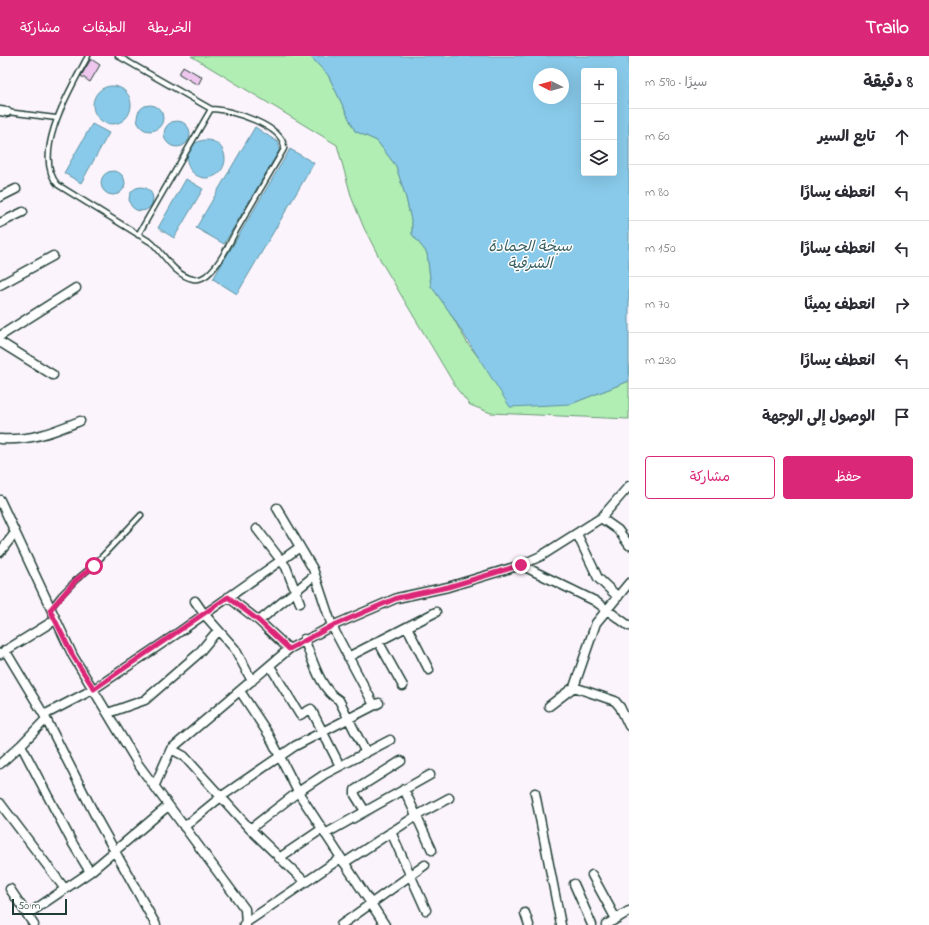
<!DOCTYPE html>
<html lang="ar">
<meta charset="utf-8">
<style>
body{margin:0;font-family:"Indie Flower","Playpen Sans Arabic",sans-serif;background:#f2f2f3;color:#2b2b33;direction:rtl}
.controls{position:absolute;right:12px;top:12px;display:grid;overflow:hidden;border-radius:4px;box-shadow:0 4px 16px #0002}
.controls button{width:36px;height:36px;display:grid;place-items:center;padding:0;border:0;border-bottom:1px solid #e1e1e2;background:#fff;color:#2b2b33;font:20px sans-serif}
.compass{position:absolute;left:533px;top:12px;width:36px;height:36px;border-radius:50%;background:#fff;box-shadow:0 4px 16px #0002;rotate:275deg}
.scale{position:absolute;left:12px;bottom:10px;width:55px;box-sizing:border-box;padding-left:4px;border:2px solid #1f3d34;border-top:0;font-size:11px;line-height:14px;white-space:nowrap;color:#1f3d34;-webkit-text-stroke:3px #fff;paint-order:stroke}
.stop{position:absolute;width:12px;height:12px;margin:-9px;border:3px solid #db2777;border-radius:50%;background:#fff}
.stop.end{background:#db2777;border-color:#fff;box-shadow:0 1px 4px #0008}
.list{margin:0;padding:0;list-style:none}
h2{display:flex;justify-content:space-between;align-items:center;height:52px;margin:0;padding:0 16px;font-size:17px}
h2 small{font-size:13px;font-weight:400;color:#7c7c81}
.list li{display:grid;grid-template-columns:26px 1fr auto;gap:12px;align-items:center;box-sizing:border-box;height:56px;padding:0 16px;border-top:1px solid #e1e1e2}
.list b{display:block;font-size:15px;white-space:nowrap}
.list em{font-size:13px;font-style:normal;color:#7c7c81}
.actions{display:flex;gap:8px;padding:12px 16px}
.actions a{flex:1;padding:9px 0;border:1px solid #db2777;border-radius:4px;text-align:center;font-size:14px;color:#db2777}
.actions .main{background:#db2777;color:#fff}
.icon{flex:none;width:22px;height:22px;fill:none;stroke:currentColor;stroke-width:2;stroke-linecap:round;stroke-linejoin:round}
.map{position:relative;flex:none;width:629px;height:869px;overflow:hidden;direction:ltr}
header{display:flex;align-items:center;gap:24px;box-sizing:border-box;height:56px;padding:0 20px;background:#db2777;color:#fff}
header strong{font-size:19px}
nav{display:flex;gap:22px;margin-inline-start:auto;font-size:14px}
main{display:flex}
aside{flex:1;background:#fff}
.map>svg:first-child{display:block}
.green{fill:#b1eeb4;stroke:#689674}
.water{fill:#89caea;stroke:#5f92a1;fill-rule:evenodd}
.building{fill:#eec6ee;stroke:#1f3d34}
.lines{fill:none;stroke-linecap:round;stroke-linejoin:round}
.service-casing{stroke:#1f3d34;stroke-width:7}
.minor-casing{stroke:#1f3d34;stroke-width:11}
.service{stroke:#fff;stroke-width:4}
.minor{stroke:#fff;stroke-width:8}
.route{stroke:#db2777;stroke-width:5}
.labels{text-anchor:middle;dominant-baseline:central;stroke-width:3;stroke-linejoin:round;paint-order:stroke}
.water-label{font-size:15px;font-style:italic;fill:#3a6062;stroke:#fff}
</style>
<header>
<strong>Trailo</strong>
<nav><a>الخريطة</a><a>الطبقات</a><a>مشاركة</a></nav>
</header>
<main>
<aside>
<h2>8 دقيقة<small>سيرًا · 590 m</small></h2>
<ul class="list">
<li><svg class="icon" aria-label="ahead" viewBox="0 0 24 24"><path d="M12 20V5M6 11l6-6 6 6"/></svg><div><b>تابع السير</b></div><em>60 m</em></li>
<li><svg class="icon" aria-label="left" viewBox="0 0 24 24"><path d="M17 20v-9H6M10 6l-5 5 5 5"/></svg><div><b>انعطف يسارًا</b></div><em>80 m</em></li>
<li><svg class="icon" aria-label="left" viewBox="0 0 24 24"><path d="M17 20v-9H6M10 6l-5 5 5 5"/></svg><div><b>انعطف يسارًا</b></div><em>150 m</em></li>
<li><svg class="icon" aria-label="right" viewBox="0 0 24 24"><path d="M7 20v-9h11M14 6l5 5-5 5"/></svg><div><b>انعطف يمينًا</b></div><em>70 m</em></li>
<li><svg class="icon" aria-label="left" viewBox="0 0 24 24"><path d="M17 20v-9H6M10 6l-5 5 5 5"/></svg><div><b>انعطف يسارًا</b></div><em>230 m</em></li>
<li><svg class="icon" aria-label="arrive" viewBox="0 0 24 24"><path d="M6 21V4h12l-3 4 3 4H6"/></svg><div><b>الوصول إلى الوجهة</b></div></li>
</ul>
<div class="actions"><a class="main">حفظ</a><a>مشاركة</a></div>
</aside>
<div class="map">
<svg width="629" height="869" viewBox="0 0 629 869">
<rect width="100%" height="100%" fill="#fcf4fc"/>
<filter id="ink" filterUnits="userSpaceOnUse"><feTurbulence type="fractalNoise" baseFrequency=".025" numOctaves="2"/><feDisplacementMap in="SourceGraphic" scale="8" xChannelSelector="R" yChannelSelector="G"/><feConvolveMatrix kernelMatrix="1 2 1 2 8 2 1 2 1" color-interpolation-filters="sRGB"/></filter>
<g filter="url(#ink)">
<path class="green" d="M191,0H310L328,19L355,75L377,85L396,110L406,142L412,168V178L427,197L431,230L449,255L468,288L479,302L571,348L629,325V363L491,357L470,349L457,333L382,207L364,172L352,143L337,89Z"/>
<path class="water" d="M310,0H629V325L571,348L510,351L449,255L431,230L427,197L412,178V168L406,142L396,110L377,85L355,75L328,19ZM584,15H614V117H584ZM539,18H563V42H539Z
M93 49a19 19 0 1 1 38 0a19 19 0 1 1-38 0Z
M137 62a13 13 0 1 1 26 0a13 13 0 1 1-26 0Z
M164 78a13 13 0 1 1 26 0a13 13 0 1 1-26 0Z
M92,68L109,77L81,127L64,117Z
M255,71L279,87V95L224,188L196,172Z
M187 103a19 19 0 1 1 38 0a19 19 0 1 1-38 0Z
M290,93L314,107L237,238L213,223Z
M101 127a12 12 0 1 1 24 0a12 12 0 1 1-24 0Z
M186,123L203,133L174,182L158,172Z
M129 143a12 12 0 1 1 24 0a12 12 0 1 1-24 0Z"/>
<path class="building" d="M91,3L100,9L90,26L81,20Z
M183,10L202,21L198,29L179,18Z"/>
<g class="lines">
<defs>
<path id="service" d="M88,0C72,30 30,98 58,129L152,187C165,199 174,219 193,223C198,224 203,222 207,219C220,208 228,190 236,175C252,148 268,120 284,93C286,70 229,53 211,53L118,0
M7,56L56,62
M138,179L211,53
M50,553L61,539L76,524L94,509L141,459"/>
<path id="minor" d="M0,55L7,56
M0,141L16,133
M0,167L23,156
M0,229L53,200
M0,280L76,232
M0,286L53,319
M0,383C31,385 52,376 80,365
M0,444L73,600L138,708L245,853L246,869
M277,452L313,513L332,570L374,649
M601,462L618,474L629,489
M257,473L286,511L300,547
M577,478L598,522L618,541
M0,496L15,477
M521,509L595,545L629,570
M228,541L259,565L289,593
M195,545L204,558L235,593L252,625
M259,565L315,519
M407,571L429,614
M304,583C312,602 320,634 339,644L366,697
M378,585L403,630
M5,594L44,659L98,765L156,869
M0,598L55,564
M348,601L436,556
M270,610L300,659L311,653L340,710
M574,631L615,645L620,651L629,670
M240,635L269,679L298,736L385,869
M549,650L574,631L596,567L629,527
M108,657L145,644L198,598L218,574
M44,659L94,633L175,579L300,491
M21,689L73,788L90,816
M171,693L184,700L250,773L305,826
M0,708L21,689L46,663
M154,731L171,693L289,593L332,570L397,542L448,531L521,509L541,500L601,462L629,430
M404,733L432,794
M535,737L561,869
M0,747L65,833
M365,755L355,739V734L401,705
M184,771L222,740L295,690L379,647
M250,773L298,736L325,718L390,684
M391,776L426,854
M325,778L430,719
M279,802L322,773
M344,807L416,760L449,742
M592,819L616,863
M574,828L592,869
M10,833L34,869
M525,857L529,869
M28,858L90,816L168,750
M244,868L341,802
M341,869L425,809
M606,869L629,855"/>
</defs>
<use href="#service" class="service-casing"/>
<use href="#minor" class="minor-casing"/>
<use href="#service" class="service"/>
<use href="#minor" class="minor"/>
</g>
</g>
<g class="lines" filter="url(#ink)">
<path class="route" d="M94,510L76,524L50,554L73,600L94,633L228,541L259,565L289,593L332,570L397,542L448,531L521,509"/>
</g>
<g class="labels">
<g class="water-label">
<text x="530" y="191">سبخة الحمادة<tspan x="530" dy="17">الشرقية</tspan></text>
</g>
</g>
</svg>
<div class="controls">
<button>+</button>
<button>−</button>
<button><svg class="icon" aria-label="layers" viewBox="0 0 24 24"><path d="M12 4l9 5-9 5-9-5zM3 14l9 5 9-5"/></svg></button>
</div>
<svg class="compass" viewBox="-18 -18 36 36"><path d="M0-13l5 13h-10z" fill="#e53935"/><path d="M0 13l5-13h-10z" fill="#7c7c81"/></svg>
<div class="scale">50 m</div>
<div class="stop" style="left:94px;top:510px"></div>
<div class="stop end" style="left:521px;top:509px"></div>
</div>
</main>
